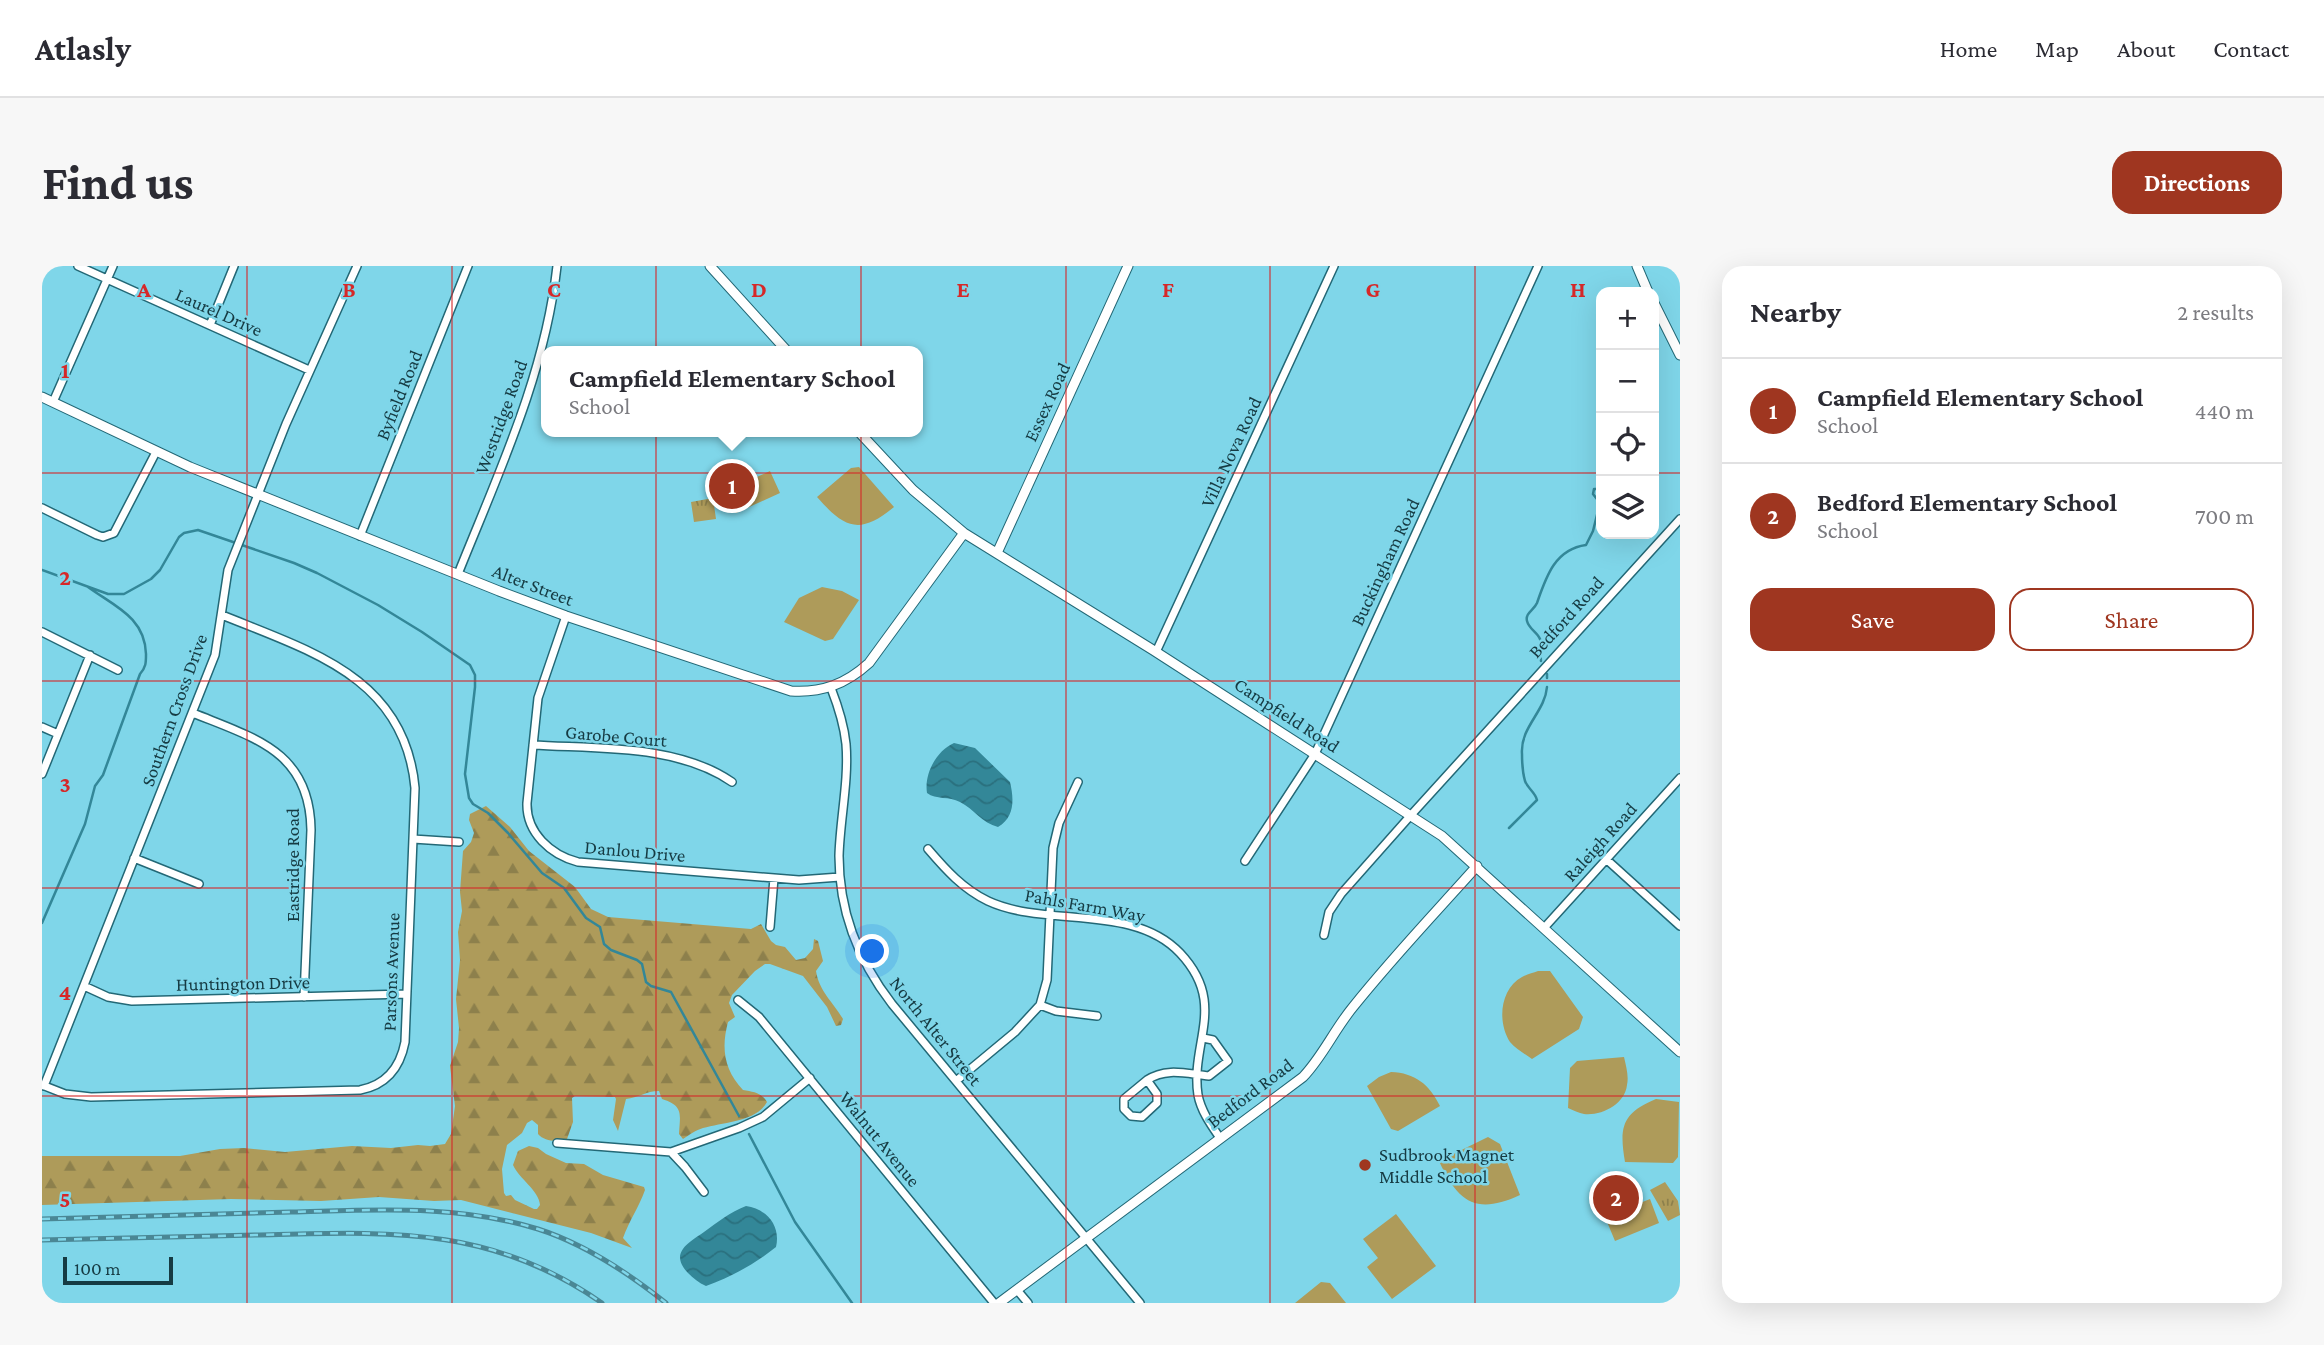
<!DOCTYPE html>
<meta charset="utf-8">
<style>
body{margin:0;font-family:"Crimson Pro",serif;background:#f7f7f7;color:#2b2b33}
.controls{position:absolute;right:21px;top:21px;display:grid;overflow:hidden;border-radius:14px;box-shadow:0 7px 28px #0002}
.controls button{width:63px;height:63px;display:grid;place-items:center;padding:0;border:0;border-bottom:2px solid #e1e1e2;background:#fff;color:#2b2b33;font:35px sans-serif}
.scale{position:absolute;left:21px;bottom:18px;width:110px;box-sizing:border-box;padding-left:7px;border:4px solid #163b43;border-top:0;font-size:19px;line-height:24px;white-space:nowrap;color:#163b43;-webkit-text-stroke:5px #7fd6e9;paint-order:stroke}
.you{position:absolute;left:831px;top:686px;width:24px;height:24px;margin:-18px;border:5px solid #fff;border-radius:50%;background:#1a73e8;box-shadow:0 0 0 10px #1a73e833}
.badge{display:grid;place-items:center;width:46px;height:46px;border-radius:50%;background:#9f3620;color:#fff;font-size:23px;font-weight:700}
.pin{position:absolute;translate:-50% -50%;border:4px solid #fff;box-shadow:0 2px 7px #0006}
.popup{position:absolute;left:499px;top:80px;width:382px;height:91px;box-sizing:border-box;display:grid;place-content:center;border-radius:14px;background:#fff;filter:drop-shadow(0 2px 5px #0005);font-size:23px;white-space:nowrap;color:#7c7c81}
.popup b{font-size:26px;color:#2b2b33}
.popup::after{content:'';position:absolute;left:50%;top:100%;margin-left:-14px;border:14px solid transparent;border-top-color:#fff}
.list{margin:0;padding:0;list-style:none}
h2{display:flex;justify-content:space-between;align-items:center;height:91px;margin:0;padding:0 28px;font-size:30px}
h2 small{font-size:23px;font-weight:400;color:#7c7c81}
.list li{display:grid;grid-template-columns:46px 1fr auto;gap:21px;align-items:center;box-sizing:border-box;height:105px;padding:0 28px;border-top:2px solid #e1e1e2}
.list b{display:block;font-size:26px;white-space:nowrap}
.list p{margin:0;font-size:23px;white-space:nowrap;color:#7c7c81}
.list em{font-size:23px;font-style:normal;color:#7c7c81}
.actions{display:flex;gap:14px;padding:21px 28px}
.actions a{flex:1;padding:16px 0;border:2px solid #9f3620;border-radius:21px;text-align:center;font-size:24px;color:#9f3620}
.actions .main{background:#9f3620;color:#fff}
.icon{flex:none;width:38px;height:38px;fill:none;stroke:currentColor;stroke-width:2;stroke-linecap:round;stroke-linejoin:round}
.map{position:relative;flex:none;width:1638px;height:1037px;overflow:hidden;border-radius:21px}
header{display:flex;align-items:center;gap:42px;box-sizing:border-box;height:98px;padding:0 35px;background:#fff;border-bottom:2px solid #e1e1e2}
header strong{font-size:33px}
nav{display:flex;gap:38px;margin-inline-start:auto;font-size:24px}
.intro{display:flex;align-items:center;justify-content:space-between;box-sizing:border-box;height:168px;padding:0 42px}
h1{margin:0;font-size:49px}
.button{padding:18px 32px;border-radius:21px;background:#9f3620;color:#fff;font-size:24px;font-weight:700}
main{display:flex;gap:42px;padding:0 42px}
aside{flex:1;background:#fff;border-radius:21px;box-shadow:0 7px 28px #0002}
.map>svg:first-child{display:block}
.forest{fill:url(#forest-firs)}
.park{fill:url(#park-tufts)}
.pitch{fill:#ae9b5a}
.water{fill:url(#water-waves)}
.lines{fill:none;stroke-linecap:round;stroke-linejoin:round}
.stream{stroke:#338798;stroke-width:2.5}
.minor-casing{stroke:#236876;stroke-width:10}
.tertiary-casing{stroke:#236876;stroke-width:11}
.minor{stroke:#fff;stroke-width:7}
.tertiary{stroke:#fff;stroke-width:9}
.rail-casing{stroke:#4a8795;stroke-width:5}
.rail{stroke:#7fd6e9;stroke-width:2.5;stroke-dasharray:8;stroke-linecap:butt}
.grid{fill:none;stroke:#d62828;stroke-width:2;stroke-opacity:0.55}
.poi-dot{fill:#9f3620;stroke:#7fd6e9;stroke-width:2.5}
.labels{text-anchor:middle;dominant-baseline:central;stroke-width:5;stroke-linejoin:round;paint-order:stroke}
.street-label{font-size:19px;fill:#163b43;stroke:#7fd6e9}
.poi-label{font-size:19px;fill:#163b43;stroke:#7fd6e9;text-anchor:start}
.grid-label{font-size:23px;text-anchor:middle;font-weight:bold;fill:#d62828;stroke:#7fd6e9;stroke-width:5;stroke-linejoin:round;paint-order:stroke}
</style>
<header>
<strong>Atlasly</strong>
<nav><a>Home</a><a>Map</a><a>About</a><a>Contact</a></nav>
</header>
<div class="intro"><h1>Find us</h1><a class="button">Directions</a></div>
<main>
<div class="map">
<svg width="1638" height="1037" viewBox="0 0 1638 1037">
<defs>
<pattern id="forest-firs" width="22" height="20" patternUnits="userSpaceOnUse" patternTransform="scale(1.75)"><rect width="22" height="20" fill="#ae9b5a"/><path d="M5 1l3.5 6h-7zM16 11l3.5 6h-7z" fill="#8d804c"/></pattern>
<pattern id="park-tufts" width="24" height="20" patternUnits="userSpaceOnUse" patternTransform="scale(1.75)"><rect width="24" height="20" fill="#ae9b5a"/><path d="M3 7l-1-3M5 7V3M7 7l1-3M15 17l-1-3M17 17v-4M19 17l1-3" fill="none" stroke="#8d804c"/></pattern>
<pattern id="water-waves" width="16" height="10" patternUnits="userSpaceOnUse" patternTransform="scale(1.75)"><rect width="16" height="10" fill="#338798"/><path d="M0 5q4-4 8 0t8 0" fill="none" stroke="#2a707e"/></pattern>
</defs>
<rect width="100%" height="100%" fill="#7fd6e9"/>
<path class="forest" d="M444,540L468,561L487,585L533,621L549,643L566,651L709,663L719,658L729,675L734,679L743,681L754,694L763,692L771,683L772,673L776,675L781,695L774,705C777,725 791,736 801,753L799,759L794,760L785,741L761,710L728,698H723L713,705L690,729L687,737L693,751L686,756C679,782 682,804 701,824C711,826 719,826 725,836C714,856 681,856 661,862C654,864 647,869 641,873L637,868C638,848 642,840 620,833L617,825C604,825 596,832 584,833L576,865L571,854L574,833L573,831L533,830L530,832L531,856L525,873C516,876 503,876 496,868V859L490,854L485,857L480,867L465,879L460,903L462,927L464,930L469,929L473,934L492,943H495L498,939C497,924 477,913 471,899L476,885L487,880L496,882L504,888L524,897L542,898L561,909L602,921L603,924C597,941 587,955 581,972L590,982L549,967L419,934L392,935L337,931L279,935L189,933L0,939V890H138L178,883L202,882L243,886L310,880L349,882L376,879L388,880L403,878L409,868L413,840L408,800L416,776L417,762L414,733L418,694L416,666L420,645L418,626L421,585L429,576L432,567L427,554L428,548Z"/>
<path class="park" d="M671,232L674,253L652,256L649,236Z
M1623,916L1636,935L1638,949L1626,955L1608,924Z"/>
<path class="pitch" d="M817,201L852,241C818,269 803,263 775,231L809,202Z
M728,205L738,227L694,247L684,225Z
M780,321L800,325L817,334L791,373L783,375L742,356L757,332Z
M1496,705H1508L1541,751L1537,763L1490,793C1483,788 1474,783 1468,776C1455,756 1458,723 1480,711C1485,708 1491,707 1496,705Z
M1582,791C1584,800 1587,810 1585,819C1583,838 1560,850 1542,848C1537,847 1531,844 1526,842L1528,802L1535,795Z
M1349,806C1373,807 1387,818 1398,840L1356,865L1349,863L1325,820L1337,811Z
M1614,833L1637,836L1636,891L1631,897L1583,896C1577,861 1580,847 1614,833Z
M1446,871L1458,878L1478,929C1435,949 1416,937 1397,895Z
M1608,933L1617,957L1573,975L1563,951Z
M1354,948L1394,1000L1350,1033L1325,1001L1336,992L1321,973Z
M1279,1016L1288,1017L1304,1037H1253Z"/>
<path class="water" d="M912,477L933,482L968,516C972,533 973,551 956,561C940,557 932,543 918,536C907,530 894,534 885,527C882,508 894,485 912,477Z
M704,940C725,943 739,960 734,981C713,998 689,1011 664,1020C657,1017 651,1012 646,1007C627,987 646,977 662,966C676,956 688,946 704,940Z"/>
<g class="lines">
<path class="stream" d="M0,304L66,328H82L109,313L118,304L137,271L142,267L156,264L252,297L275,307L336,339L380,366L428,399L433,409V421L423,508L427,532L431,538L446,547L466,567L500,607L522,622L544,652L558,661L562,678L569,684L595,694L600,698L604,716L609,720L629,726L697,850
M1499,395C1498,388 1500,379 1498,373C1495,366 1487,363 1485,355C1483,347 1492,344 1495,337C1504,311 1513,283 1544,279L1551,265L1558,237L1551,228L1552,223H1559
M1505,408V412
M1467,562L1495,534C1493,526 1486,523 1483,515C1481,508 1480,496 1480,488C1478,461 1503,446 1505,421
M0,657L43,558L53,520L61,509L98,408C104,401 104,397 104,388C103,351 72,340 46,321
M707,868L753,956L810,1037"/>
<defs>
<path id="minor" d="M36,0L267,104
M168,59L192,0
M11,136L71,0
M0,242L55,269L61,271L72,267L114,186
M318,270L426,0
M416,308C456,208 503,109 515,0
M524,350L496,432L485,537C484,567 509,589 536,596L757,614L798,611
M0,366L76,404
M1114,386L1292,0
M789,422C796,440 802,458 804,478C807,515 798,553 797,590C797,646 816,694 850,738L1098,1037
M151,447C212,472 268,485 269,564L262,731
M0,461L16,468
M491,479C555,483 635,478 690,516
M0,508L48,389
M371,573L417,576
M886,583C904,604 921,623 946,635C1004,662 1091,637 1138,687C1186,738 1148,776 1156,829C1159,845 1169,859 1178,872
M92,592L157,618
M1564,593L1638,660
M1203,595L1273,488L1496,0
M728,661L732,612
M1502,662L1638,512
M1282,669L1287,646L1299,628L1369,549L1638,253
M42,720L66,731L90,735L364,728
M696,734L717,751L952,1037
M998,739L1014,745L1055,750
M1105,814L1082,833V843L1089,850L1100,851L1115,837V828L1105,814C1125,801 1145,808 1167,810L1186,795L1171,774L1161,772
M914,815L973,766L998,739L1005,714L1011,582L1017,557L1036,516
M0,819L23,828L49,831L318,824C344,819 358,802 363,776L373,522C363,411 268,385 180,349
M2,820L173,389L186,304L244,158L315,0
M515,877L629,886L643,901L662,926
M629,886L697,862L721,851L768,812
M975,1024L986,1037"/>
<path id="tertiary" d="M668,0L745,85
M1595,0L1606,26
M1612,37L1638,89
M0,131L148,201L457,325L524,350L749,425C780,427 804,418 827,397L922,267
M817,166L871,224L922,267L1111,384L1400,570L1638,786
M955,287L1086,0
M957,1037L1261,811C1281,790 1292,764 1311,741C1350,692 1393,647 1435,600"/>
</defs>
<use href="#minor" class="minor-casing"/>
<use href="#tertiary" class="tertiary-casing"/>
<use href="#minor" class="minor"/>
<use href="#tertiary" class="tertiary"/>
<defs>
<path id="rail" d="M0,953C83,951 166,948 249,946C332,944 415,938 496,963C543,978 585,1006 624,1037
M0,974C71,972 142,971 213,969C343,966 447,958 560,1037"/>
</defs>
<use href="#rail" class="rail-casing"/>
<use href="#rail" class="rail"/>
</g>
<path class="grid" d="M205,0V1037M410,0V1037M614,0V1037M819,0V1037M1024,0V1037M1228,0V1037M1433,0V1037M0,207H1559M1612,207H1638M0,415H1638M0,622H1638M0,830H1638"/>
<circle class="poi-dot" cx="1323" cy="899" r="7"/>
<g class="labels">
<g class="street-label">
<text transform="translate(177 46) rotate(24)">Laurel Drive</text>
<text transform="translate(357 129) rotate(-68)">Byfield Road</text>
<text transform="translate(1005 136) rotate(-65)">Essex Road</text>
<text transform="translate(459 151) rotate(-70)">Westridge Road</text>
<text transform="translate(1189 186) rotate(-65)">Villa Nova Road</text>
<text transform="translate(1343 296) rotate(-65)">Buckingham Road</text>
<text transform="translate(491 319) rotate(21)">Alter Street</text>
<text transform="translate(1524 351) rotate(-48)">Bedford Road</text>
<text transform="translate(132 444) rotate(-70)">Southern Cross Drive</text>
<text transform="translate(1245 449) rotate(33)">Campfield Road</text>
<text transform="translate(574 470) rotate(5)">Garobe Court</text>
<text transform="translate(1558 576) rotate(-48)">Raleigh Road</text>
<text transform="translate(593 585) rotate(5)">Danlou Drive</text>
<text transform="translate(250 599) rotate(-90)">Eastridge Road</text>
<text transform="translate(1043 639) rotate(10)">Pahls Farm Way</text>
<text transform="translate(349 706) rotate(-88)">Parsons Avenue</text>
<text transform="translate(201 717) rotate(-1)">Huntington Drive</text>
<text transform="translate(894 765) rotate(51)">North Alter Street</text>
<text transform="translate(1208 827) rotate(-37)">Bedford Road</text>
<text transform="translate(838 873) rotate(51)">Walnut Avenue</text>
</g>
<g class="poi-label">
<text x="1337" y="888">Sudbrook Magnet<tspan x="1337" dy="22">Middle School</tspan></text>
</g>
</g>
<g class="grid-label">
<text x="102" y="31">A</text>
<text x="307" y="31">B</text>
<text x="512" y="31">C</text>
<text x="717" y="31">D</text>
<text x="921" y="31">E</text>
<text x="1126" y="31">F</text>
<text x="1331" y="31">G</text>
<text x="1536" y="31">H</text>
<text x="23" y="112">1</text>
<text x="23" y="319">2</text>
<text x="23" y="526">3</text>
<text x="23" y="734">4</text>
<text x="23" y="941">5</text>
</g>
</svg>
<div class="controls">
<button>+</button>
<button>−</button>
<button><svg class="icon" aria-label="locate" viewBox="0 0 24 24"><circle cx="12" cy="12" r="6"/><path d="M12 2v4M12 18v4M2 12h4M18 12h4"/></svg></button>
<button><svg class="icon" aria-label="layers" viewBox="0 0 24 24"><path d="M12 4l9 5-9 5-9-5zM3 14l9 5 9-5"/></svg></button>
</div>
<div class="scale">100 m</div>
<div class="you"></div>
<div class="pin badge" style="left:690px;top:220px">1</div>
<div class="popup"><b>Campfield Elementary School</b>School</div>
<div class="pin badge" style="left:1574px;top:932px">2</div>
</div>
<aside>
<h2>Nearby<small>2 results</small></h2>
<ul class="list">
<li><span class="badge">1</span><div><b>Campfield Elementary School</b><p>School</p></div><em>440 m</em></li>
<li><span class="badge">2</span><div><b>Bedford Elementary School</b><p>School</p></div><em>700 m</em></li>
</ul>
<div class="actions"><a class="main">Save</a><a>Share</a></div>
</aside>
</main>
